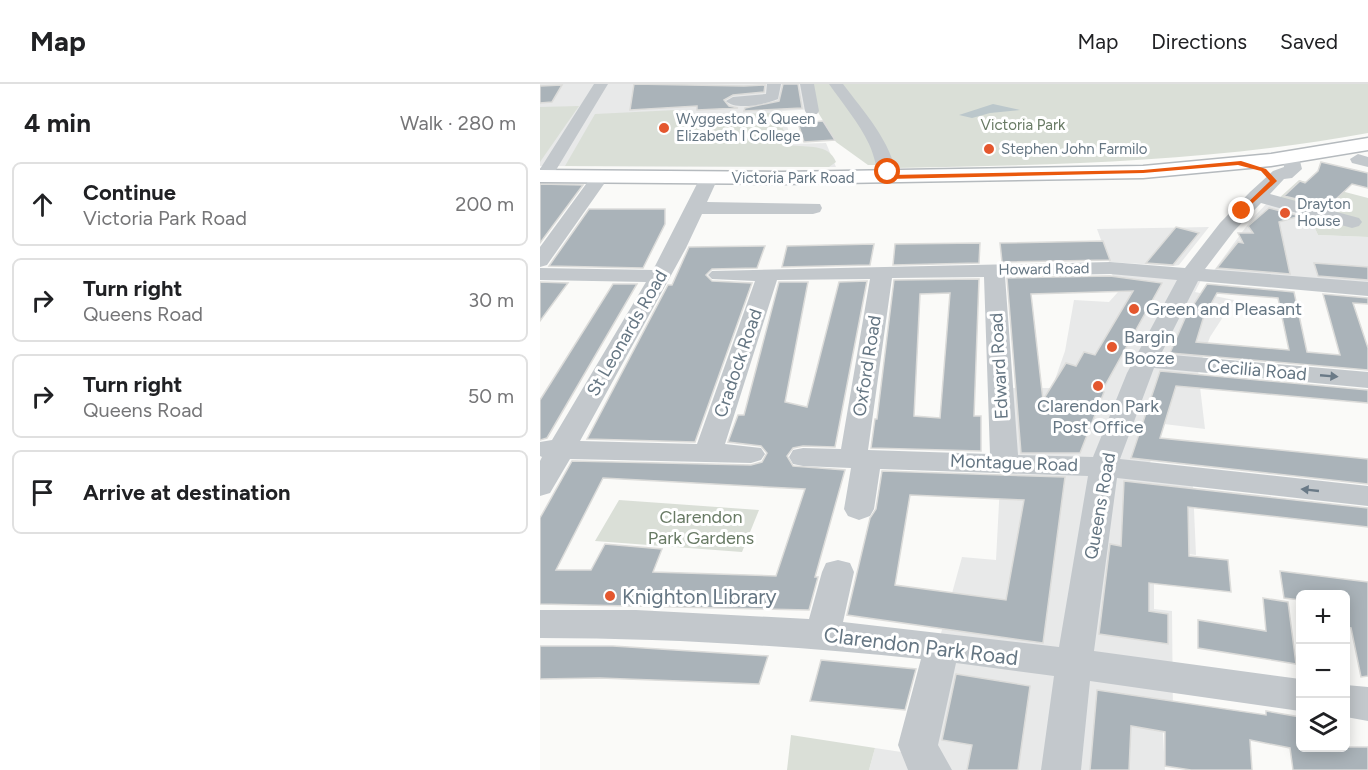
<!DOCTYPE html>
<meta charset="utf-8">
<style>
body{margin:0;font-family:Figtree,sans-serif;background:#f2f2f2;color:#202124}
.controls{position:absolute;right:18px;bottom:18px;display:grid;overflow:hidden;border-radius:9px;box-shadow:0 3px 15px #0003}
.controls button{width:54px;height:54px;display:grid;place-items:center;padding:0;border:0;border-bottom:2px solid #e0e0e0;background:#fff;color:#202124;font:30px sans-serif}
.stop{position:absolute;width:18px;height:18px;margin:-14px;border:4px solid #ea580c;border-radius:50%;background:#fff}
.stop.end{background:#ea580c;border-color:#fff;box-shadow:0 2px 6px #0008}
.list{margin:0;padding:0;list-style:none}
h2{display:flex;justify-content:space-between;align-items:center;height:78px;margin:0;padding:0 24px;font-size:26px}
h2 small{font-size:20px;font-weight:400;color:#757577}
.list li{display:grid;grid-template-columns:39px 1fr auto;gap:18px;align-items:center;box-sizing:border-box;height:84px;margin:0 12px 12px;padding:0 12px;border:2px solid #e0e0e0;border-radius:9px}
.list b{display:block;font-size:22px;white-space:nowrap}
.list p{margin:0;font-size:20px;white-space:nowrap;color:#757577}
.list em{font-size:20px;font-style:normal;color:#757577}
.icon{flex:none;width:33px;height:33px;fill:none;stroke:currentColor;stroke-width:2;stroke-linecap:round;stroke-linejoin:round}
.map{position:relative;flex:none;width:828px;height:686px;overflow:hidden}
header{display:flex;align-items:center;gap:36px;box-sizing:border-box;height:84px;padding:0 30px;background:#fff;border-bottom:2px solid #e0e0e0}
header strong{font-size:28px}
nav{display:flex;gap:33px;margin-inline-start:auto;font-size:21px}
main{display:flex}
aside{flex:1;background:#fff}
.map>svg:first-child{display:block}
.built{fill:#e8e9e9}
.green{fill:#dadfd7}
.water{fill:#bbc7cb}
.building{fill:#aab3b9;stroke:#dcdcda;stroke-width:1.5;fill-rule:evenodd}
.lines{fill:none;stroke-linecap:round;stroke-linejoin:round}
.major-casing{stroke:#b5babe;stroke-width:3}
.minor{fill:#c3c8cc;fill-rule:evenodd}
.major{fill:#fff;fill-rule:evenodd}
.oneway{fill:#6a7a87}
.route{fill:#ea580c}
.poi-dot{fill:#e4572e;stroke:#fff;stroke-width:2}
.labels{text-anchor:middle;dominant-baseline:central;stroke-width:6;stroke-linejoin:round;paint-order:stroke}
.far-poi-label{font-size:15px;fill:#657683;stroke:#fff;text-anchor:start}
.far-park-label{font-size:15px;fill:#687a64;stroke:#fff}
.far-street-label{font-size:15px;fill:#657683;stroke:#fff}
.poi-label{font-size:18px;fill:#657683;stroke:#fff;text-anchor:start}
.street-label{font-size:18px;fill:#657683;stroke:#fff}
.park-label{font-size:18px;fill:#687a64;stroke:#fff}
.near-poi-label{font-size:21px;fill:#657683;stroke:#fff;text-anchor:start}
.near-street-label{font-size:21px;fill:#657683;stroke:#fff}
</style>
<header>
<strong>Map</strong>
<nav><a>Map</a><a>Directions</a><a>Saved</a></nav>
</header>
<main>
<aside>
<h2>4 min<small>Walk · 280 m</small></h2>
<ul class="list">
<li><svg class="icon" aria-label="ahead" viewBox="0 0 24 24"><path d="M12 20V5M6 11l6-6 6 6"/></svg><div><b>Continue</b><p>Victoria Park Road</p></div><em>200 m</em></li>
<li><svg class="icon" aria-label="right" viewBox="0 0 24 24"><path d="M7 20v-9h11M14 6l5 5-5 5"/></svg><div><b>Turn right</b><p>Queens Road</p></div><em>30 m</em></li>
<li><svg class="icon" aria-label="right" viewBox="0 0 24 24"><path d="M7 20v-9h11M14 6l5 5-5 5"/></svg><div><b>Turn right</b><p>Queens Road</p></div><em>50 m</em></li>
<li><svg class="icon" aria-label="arrive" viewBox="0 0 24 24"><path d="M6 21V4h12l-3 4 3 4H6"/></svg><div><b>Arrive at destination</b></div></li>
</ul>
</aside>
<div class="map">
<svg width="828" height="686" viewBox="0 0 828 686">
<rect width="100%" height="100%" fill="#fafaf8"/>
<path class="built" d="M0,0H270L276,25L242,27L253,60L286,59L296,83L0,82Z
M729,117L773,129V140L778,151L828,153V199L672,189L711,136Z
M669,143L639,181L634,182L569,178L557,145Z
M571,187L661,196L655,208L694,216L670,253L658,286L665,345L624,340L610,379L651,393L653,403L656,471L614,466V525L632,527L633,635L622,634L625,686H329L335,664L368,669L422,473L456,476L461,381L469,304H512L525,267L534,216L569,218L578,208Z"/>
<path class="green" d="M270,0H828V49C672,78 514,81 356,84L354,81H328L296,58L276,25Z
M39,22L0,78V23Z
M136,26L141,31L236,29L250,61C267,64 289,59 296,78L289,83L25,82L55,30Z
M759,96L828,114V153L778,151L773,140H762L775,126L737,116Z
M79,416L219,426L202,468L55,457Z
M251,651L335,664L329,686H247Z"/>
<path class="water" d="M453,20L480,26L450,29L432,34L419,31Z"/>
<path class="building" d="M94,0L204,2L225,1L224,8L193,11L184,16L189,22L198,24L157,26V22L90,26Z
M243,0H258L262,24L204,27L205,24L239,17Z
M22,1L12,18L0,19V2Z
M283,37L295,56L264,58L258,39Z
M781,78L828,89V104L812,100L793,118L782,115L777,120L744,112L760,97L765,99L778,87Z
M0,100L43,101L0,159Z
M729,124L760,132L739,138L750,190L677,184L698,158L703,159L698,149H713L708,142Z
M49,125H125V140L103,184L9,182Z
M636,143L659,149L633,181L606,179Z
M563,157L570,176L462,178L460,159Z
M440,159L439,179L353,181L355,160Z
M334,160L330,181L242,183L247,162Z
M225,162L217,184L172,185L166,191L172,197L212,199L155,358L47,355L128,201H132L149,163Z
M774,179L828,183V196L778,192Z
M570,192L622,199L562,307L564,308L540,369H481L467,194ZM593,207L555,271L544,268L536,282L526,279L503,316L491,210Z
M439,195L434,332H441V367L331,364L335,335H337L354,196ZM410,209L400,334L374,332L380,210Z
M327,197L295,363L263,362L253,364L247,372L253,382L305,386L275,493H278L269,526L0,520V434L32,377L211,381L222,378L227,369L221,362L188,358L198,331H204L239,198H268L245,318L267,323L299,198ZM63,394L265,405L236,492L113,488L122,465L65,460L51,486H16Z
M0,198L28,199L0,237Z
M73,200H97L7,354L0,356V316Z
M667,200L754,208L767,268L800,271L783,210L828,214V220L813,219L828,264V286L630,269L646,232ZM677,209L738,214L749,266L656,258L663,235Z
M620,287L828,306V319L636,302L620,354L828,375V400L591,374Z
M342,387L525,393L503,559L307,531L330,434L336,425ZM370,411L484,416L466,516L355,501Z
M584,397L828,424V443L648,423L649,472L688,476L691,508L609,499V527L628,530V560L559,550L570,460L581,462Z
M740,487L828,498V592L821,593L811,544L806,543V510H760V516L744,514Z
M723,514L748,518L756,580L658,564V536L726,547Z
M0,562H73L228,572L219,600L60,594L0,595Z
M281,576L376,585L365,626L270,617Z
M416,590L490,602L478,686H427L432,661L402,656Z
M557,606L726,631V627L760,633V663H828V686H753L750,664L710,656L712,686H651L625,682V648L591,642L589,686H550Z"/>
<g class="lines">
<defs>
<path id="major" d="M828,54V66L731,82L603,94L242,100L0,98V86L242,88L603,82L731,70Z"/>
</defs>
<use href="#major" class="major-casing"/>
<path class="minor" d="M54,0H68L10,96H0V85Z
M227,0H241L238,15C226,20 196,27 186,17L193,13L226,10Z
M260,0H274L279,27L277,30H267L265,27Z
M289,0H303C324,28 351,57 357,93L354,97H342C336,87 335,72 329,60C319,39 303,20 289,0Z
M751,68L759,73L762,85L752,94L744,95L730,110L819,134L822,138L819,142L812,144L721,119L694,147L665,185L828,198V212L658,197L621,270L828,288V304L614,284L580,375L828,402V422L577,394L554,567L760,595V627L550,597L541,686H501L514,592L416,579L398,661L412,686H368L358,661L381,575C254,562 128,554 0,554V526H96L269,535L282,488L286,479L298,476L310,479L314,488L303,538L519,563L548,392L340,385L334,425L330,432L319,436L308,432L304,425L311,384L263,382L253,380L249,373L253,366L263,364L301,365L330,195L237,196L185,360L221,364L225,370L221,376L211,379L30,375L10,409L0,412V377L2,373L0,372V358L12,356L106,198L0,196V184L113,186L160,94L163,90H175L178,94L167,118L280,120L282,124L280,128L273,130H162L146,164L40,357L157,360L215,197L172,195L168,191L172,187L570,178L645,184L680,139L710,108L733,87L744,83L743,73ZM570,190L637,196L587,289L553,373L478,371L465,192ZM444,193L450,370L328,366L352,194Z
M818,70L828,73V83L812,79L810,75Z
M55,95L61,96L64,100L7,181L0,183V163L49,96Z
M806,601L828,603V637L806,633Z"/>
<use href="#major" class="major"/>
</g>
<defs><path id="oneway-solid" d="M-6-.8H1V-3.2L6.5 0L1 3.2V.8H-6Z" transform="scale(1.5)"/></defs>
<g class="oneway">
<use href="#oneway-solid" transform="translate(789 292) rotate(5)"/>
<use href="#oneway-solid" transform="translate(770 406) rotate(-174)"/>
</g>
<path class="route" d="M701,77L726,85L737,97L702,129L700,126L730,97L721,87L698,81L603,89L348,95L345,93V88L348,86L351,91L603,86Z"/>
<g class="poi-dot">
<circle cx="124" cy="44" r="6"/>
<circle cx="449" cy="65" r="6"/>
<circle cx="745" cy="129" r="6"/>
<circle cx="594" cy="225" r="6"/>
<circle cx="572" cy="263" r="6"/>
<circle cx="558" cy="302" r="6"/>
<circle cx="70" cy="512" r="6"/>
</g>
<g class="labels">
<g class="far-poi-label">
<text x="136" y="35">Wyggeston &amp; Queen<tspan x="136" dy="17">Elizabeth I College</tspan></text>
<text x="461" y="65">Stephen John Farmilo</text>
<text x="757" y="120">Drayton<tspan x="757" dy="17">House</tspan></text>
</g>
<g class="far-park-label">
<text x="483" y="41">Victoria Park</text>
</g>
<g class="far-street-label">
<text x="253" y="94">Victoria Park Road</text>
<text transform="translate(504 185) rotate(-1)">Howard Road</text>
</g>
<g class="poi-label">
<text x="606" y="225">Green and Pleasant</text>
<text x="584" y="253">Bargin<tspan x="584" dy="21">Booze</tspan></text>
<text x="558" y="322" text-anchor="middle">Clarendon Park<tspan x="558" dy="21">Post Office</tspan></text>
</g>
<g class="street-label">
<text transform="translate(87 249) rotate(-60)">St Leonards Road</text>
<text transform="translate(198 279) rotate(-71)">Cradock Road</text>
<text transform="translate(327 282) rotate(-81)">Oxford Road</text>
<text transform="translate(459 282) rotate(-93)">Edward Road</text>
<text transform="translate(717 286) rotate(5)">Cecilia Road</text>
<text transform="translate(474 379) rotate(2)">Montague Road</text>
<text transform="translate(560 422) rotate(-80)">Queens Road</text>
</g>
<g class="park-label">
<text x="161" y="433">Clarendon<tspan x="161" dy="21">Park Gardens</tspan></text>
</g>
<g class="near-poi-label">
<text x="82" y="512">Knighton Library</text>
</g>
<g class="near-street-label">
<text transform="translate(381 562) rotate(7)">Clarendon Park Road</text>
</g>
</g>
</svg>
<div class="controls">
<button>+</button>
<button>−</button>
<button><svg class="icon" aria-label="layers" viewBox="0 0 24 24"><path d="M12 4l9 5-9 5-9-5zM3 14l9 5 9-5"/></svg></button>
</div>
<div class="stop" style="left:348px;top:88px"></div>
<div class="stop end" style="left:702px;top:127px"></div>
</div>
</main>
